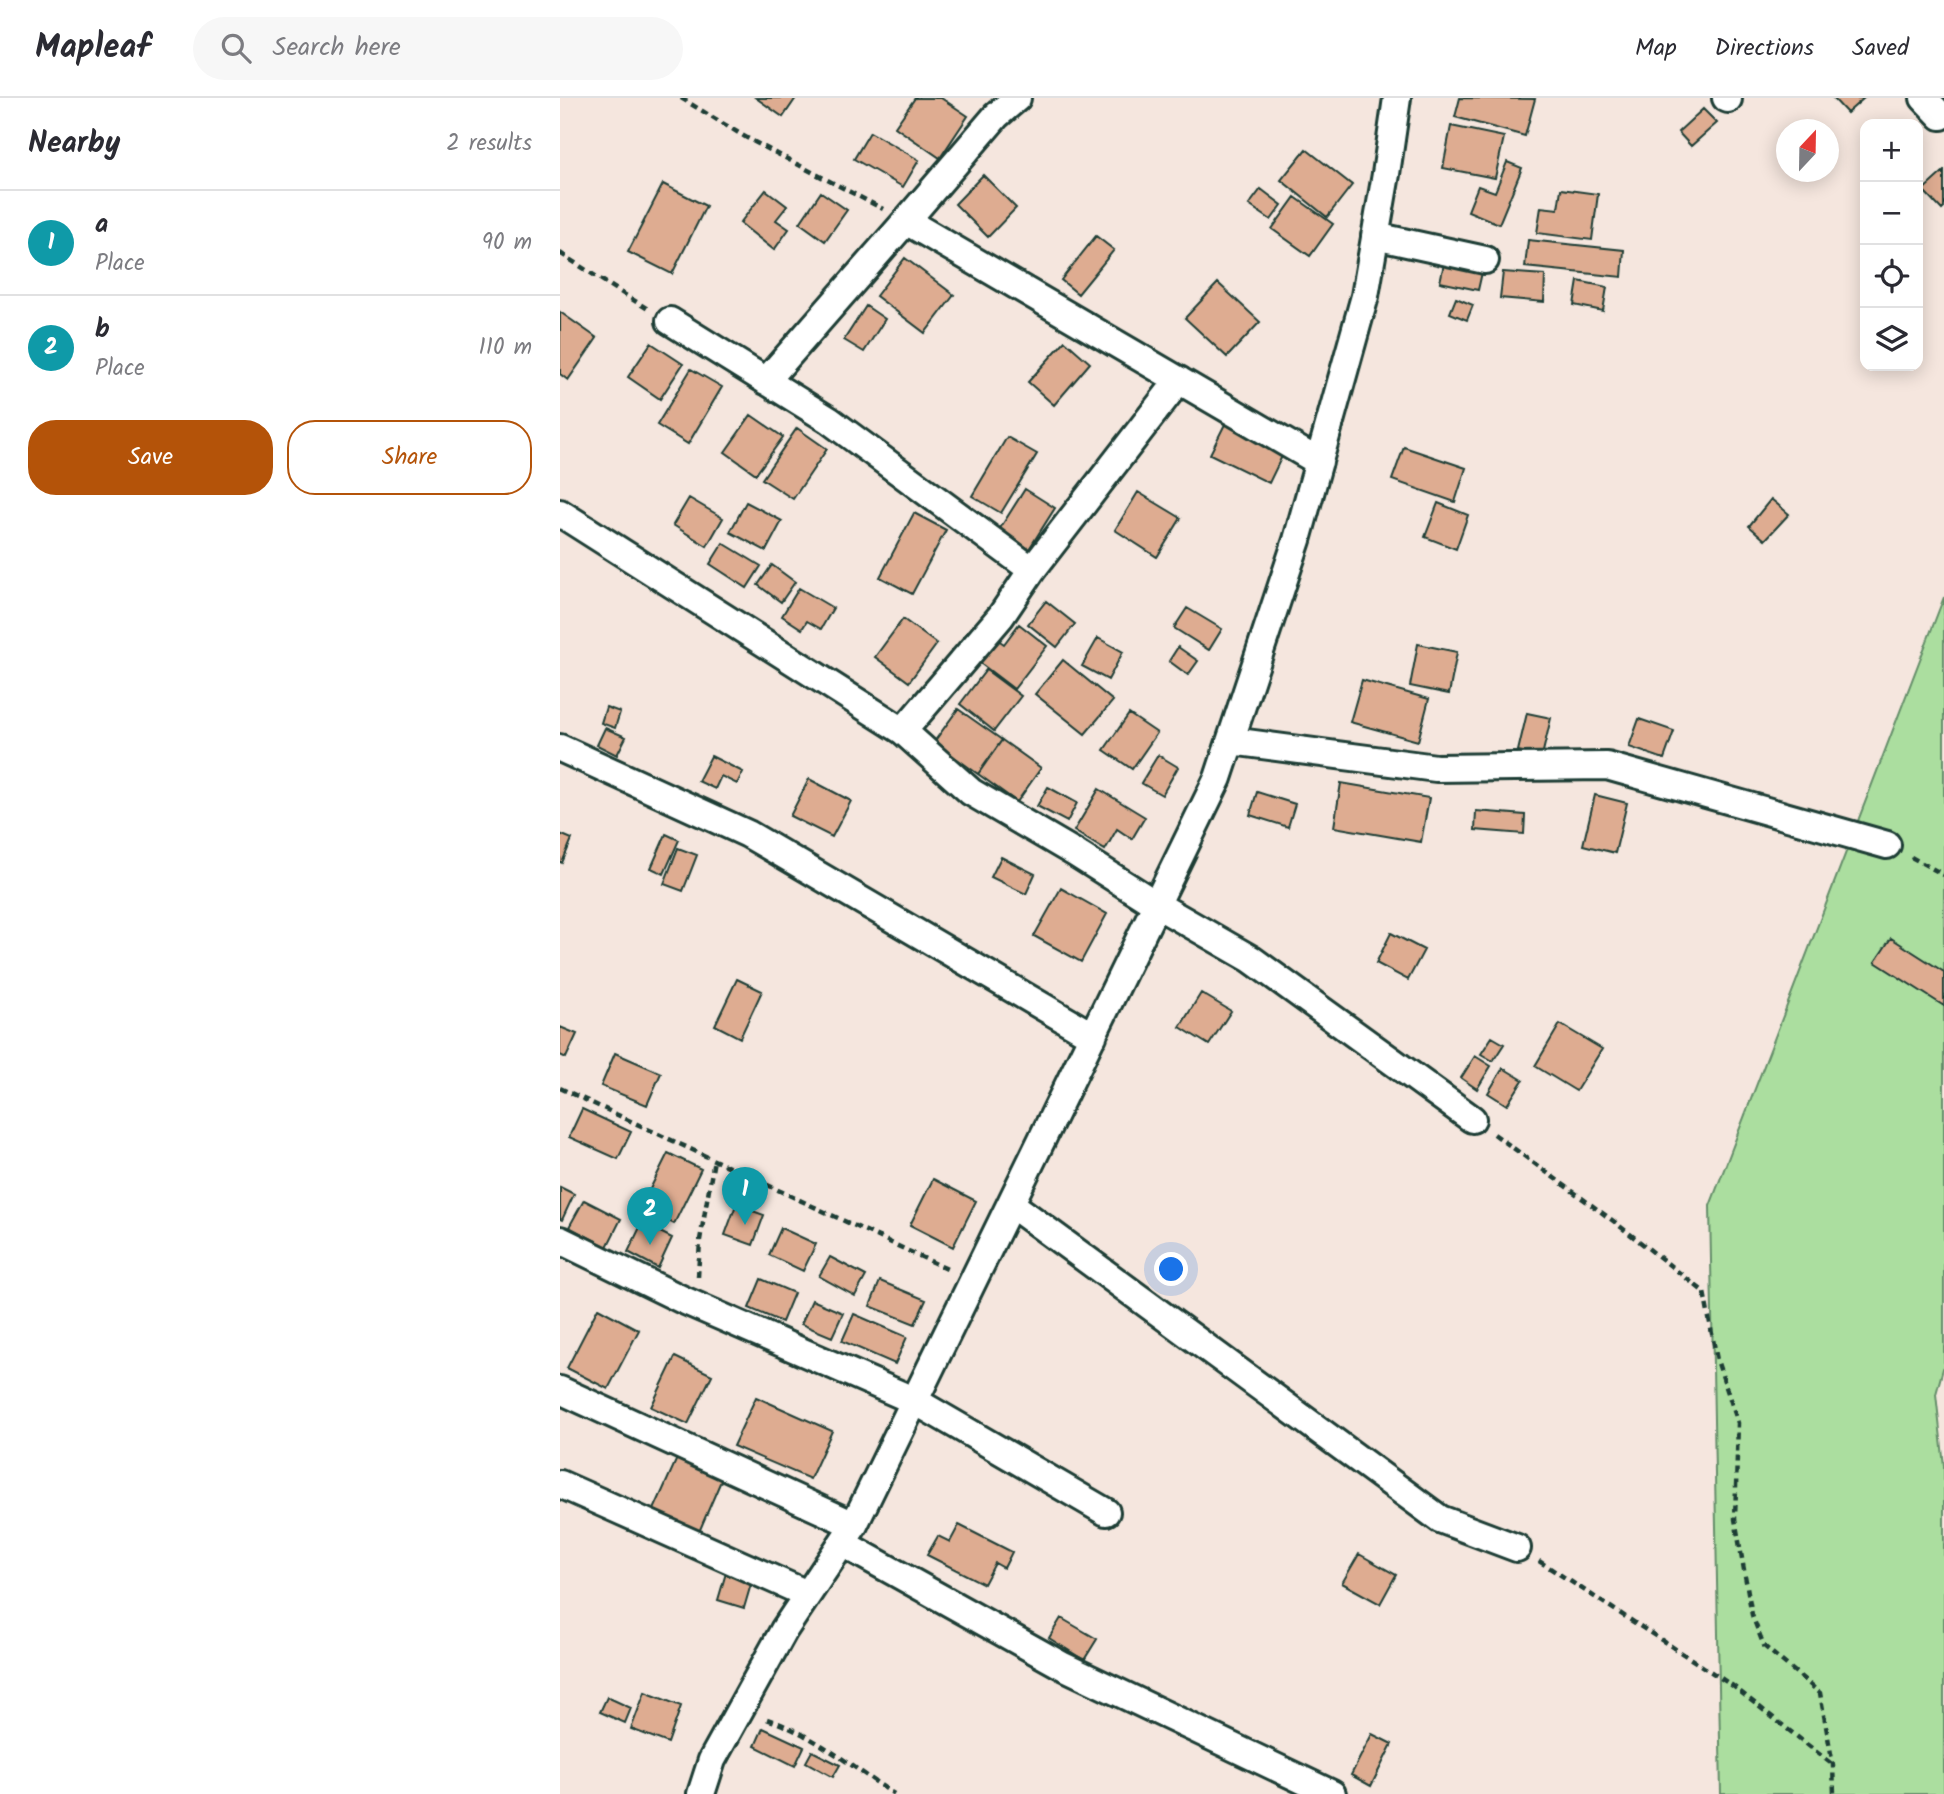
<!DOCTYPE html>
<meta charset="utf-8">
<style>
body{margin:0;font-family:Kalam,sans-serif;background:#f7f7f7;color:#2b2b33}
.controls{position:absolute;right:21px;top:21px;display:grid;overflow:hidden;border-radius:14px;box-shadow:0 4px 18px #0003}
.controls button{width:63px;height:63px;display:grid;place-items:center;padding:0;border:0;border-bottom:2px solid #e1e1e2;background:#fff;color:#2b2b33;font:35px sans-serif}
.compass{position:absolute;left:1216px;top:21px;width:63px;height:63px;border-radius:50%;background:#fff;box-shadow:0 4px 18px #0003;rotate:22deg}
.you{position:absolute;left:612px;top:1172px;width:24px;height:24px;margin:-18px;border:5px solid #fff;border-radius:50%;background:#1a73e8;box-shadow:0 0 0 10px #1a73e833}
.badge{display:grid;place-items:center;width:46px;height:46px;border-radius:50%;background:#b45309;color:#fff;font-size:23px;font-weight:700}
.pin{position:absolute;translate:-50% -58px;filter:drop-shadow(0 2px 4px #0008)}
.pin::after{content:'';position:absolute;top:37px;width:24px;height:21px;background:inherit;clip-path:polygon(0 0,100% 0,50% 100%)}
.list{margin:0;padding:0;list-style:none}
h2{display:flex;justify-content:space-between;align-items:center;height:91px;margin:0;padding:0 28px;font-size:30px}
h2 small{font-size:23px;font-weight:400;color:#7c7c81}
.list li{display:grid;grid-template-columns:46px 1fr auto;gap:21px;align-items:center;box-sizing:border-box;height:105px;padding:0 28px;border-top:2px solid #e1e1e2}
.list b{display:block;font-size:26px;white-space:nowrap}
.list p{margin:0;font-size:23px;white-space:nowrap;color:#7c7c81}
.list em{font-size:23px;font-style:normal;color:#7c7c81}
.actions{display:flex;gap:14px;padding:21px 28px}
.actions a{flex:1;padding:16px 0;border:2px solid #b45309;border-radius:28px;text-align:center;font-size:24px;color:#b45309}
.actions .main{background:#b45309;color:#fff}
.icon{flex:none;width:38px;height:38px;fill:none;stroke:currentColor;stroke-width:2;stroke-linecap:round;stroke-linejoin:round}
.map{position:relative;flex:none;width:1384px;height:1696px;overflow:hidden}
header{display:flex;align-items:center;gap:42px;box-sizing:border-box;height:98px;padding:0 35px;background:#fff;border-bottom:2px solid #e1e1e2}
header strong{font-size:33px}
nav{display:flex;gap:38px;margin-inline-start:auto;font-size:24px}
.search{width:490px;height:63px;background:#f7f7f7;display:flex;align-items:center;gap:18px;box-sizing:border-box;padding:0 24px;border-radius:38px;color:#7c7c81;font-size:26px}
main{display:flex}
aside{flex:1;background:#fff}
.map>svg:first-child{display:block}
.grass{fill:#abde9f;stroke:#658e6a;stroke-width:2}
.building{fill:#deac91;stroke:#1f3d34;stroke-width:2}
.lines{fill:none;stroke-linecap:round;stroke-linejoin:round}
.street-casing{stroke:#1f3d34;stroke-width:32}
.path{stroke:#1f3d34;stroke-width:4.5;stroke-dasharray:7 5;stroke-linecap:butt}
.street{stroke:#fff;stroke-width:26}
</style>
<header>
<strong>Mapleaf</strong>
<div class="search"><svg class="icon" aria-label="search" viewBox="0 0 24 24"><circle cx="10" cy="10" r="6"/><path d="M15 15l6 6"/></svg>Search here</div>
<nav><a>Map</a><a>Directions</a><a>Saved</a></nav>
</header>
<main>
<aside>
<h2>Nearby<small>2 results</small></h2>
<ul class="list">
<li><span class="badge" style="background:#0f9aa8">1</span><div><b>a</b><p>Place</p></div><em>90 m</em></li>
<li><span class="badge" style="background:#0f9aa8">2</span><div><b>b</b><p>Place</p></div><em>110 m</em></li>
</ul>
<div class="actions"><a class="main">Save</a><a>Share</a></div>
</aside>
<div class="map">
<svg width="1384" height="1696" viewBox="0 0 1384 1696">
<rect width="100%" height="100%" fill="#f5e6de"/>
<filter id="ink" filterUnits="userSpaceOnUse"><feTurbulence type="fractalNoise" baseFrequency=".0143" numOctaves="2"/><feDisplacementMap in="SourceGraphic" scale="14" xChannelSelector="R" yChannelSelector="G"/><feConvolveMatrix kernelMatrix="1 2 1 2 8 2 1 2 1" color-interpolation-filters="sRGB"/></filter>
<g filter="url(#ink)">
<path class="grass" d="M1384,499V1267L1376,1296L1384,1368V1696H1161L1150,1108Z"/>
<path class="building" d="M196,0H236L223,19Z
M355,0H381L408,18L380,60L335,29Z
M900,0L975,1L965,38L895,19Z
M1273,0H1304L1287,15Z
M1143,11L1157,25L1131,48L1118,34Z
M891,28L944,39L935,80L883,70Z
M310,34L359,62L343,89L294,61Z
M746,51L792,87L767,119L721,82Z
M947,64L962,70L939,126L908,113L918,88L935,94Z
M1384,73V110L1382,112L1363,92Z
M423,77L456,110L428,139L395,106Z
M103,86L146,108L112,176L68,154Z
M701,91L722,107L711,122L689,107Z
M1001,91L1038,96L1032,142L977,135L981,109L998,111Z
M206,92L227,108L216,122L229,131L214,152L180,125Z
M261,94L287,112L265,143L240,125Z
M735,99L773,126L750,158L712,131Z
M536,138L554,152L518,196L501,182Z
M968,142L1064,152L1062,179L965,169Z
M345,160L394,197L365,235L316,198Z
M885,161L923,170L918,192L880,184Z
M943,174L985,177L984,204L940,200Z
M1018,183L1047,189L1043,213L1014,207Z
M658,185L700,224L667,259L625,220Z
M896,200L913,207L907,222L890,215Z
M306,208L325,221L304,254L284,242Z
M0,214L37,240L8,282L0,276Z
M505,243L530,265L494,307L468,284Z
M91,245L123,266L100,301L68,279Z
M131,271L162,289L128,346L97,327Z
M191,317L223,339L196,376L165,354Z
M666,324L725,352L709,385L650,356Z
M237,330L267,351L233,401L202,381Z
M447,339L477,356L441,415L412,398Z
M844,349L906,370L895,404L832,382Z
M465,391L495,410L469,451L439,432Z
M578,394L621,420L597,459L555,432Z
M129,400L163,420L147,448L113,427Z
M1211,401L1229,416L1205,442L1189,428Z
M186,404L222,423L206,453L170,434Z
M878,405L908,417L896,451L865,439Z
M354,415L386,432L352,496L320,479Z
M163,445L201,468L187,490L150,466Z
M212,467L235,484L221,504L198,487Z
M239,490L273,510L261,531L247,523L242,531L222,518Z
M486,503L515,526L497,549L468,526Z
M627,510L662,531L649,552L614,530Z
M343,521L377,546L349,584L315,559Z
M459,526L487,548L454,591L416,562L434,539L444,546Z
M538,540L563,554L548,582L522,568Z
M858,546L897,554L889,596L850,588Z
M618,549L638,563L628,577L609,563Z
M503,562L553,603L525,636L475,596Z
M426,572L461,598L434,633L400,606Z
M802,582L869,601L858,643L790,624Z
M46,609L60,614L55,630L41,625Z
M398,611L442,642L418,676L374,644Z
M967,615L991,620L982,658L958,653Z
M569,616L597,635L572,671L544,652Z
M1079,621L1114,633L1104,661L1069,649Z
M45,630L66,639L57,657L37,647Z
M442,642L481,670L457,704L418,676Z
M598,657L618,669L602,697L581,685Z
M151,658L183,674L177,686L161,678L155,691L138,683Z
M249,681L291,703L272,739L230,718Z
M781,685L869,700L861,744L774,729Z
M488,689L517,705L507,724L477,708Z
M539,691L585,719L572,741L557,731L545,752L514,733Z
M697,694L735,706L728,729L690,717Z
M1035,697L1067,705L1055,755L1023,747Z
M916,713L965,717L964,736L915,732Z
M0,736L12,741L2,765L0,764Z
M106,736L119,742L104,776L91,770Z
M118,750L137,757L123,793L104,786Z
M441,759L475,776L466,796L431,779Z
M501,790L547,816L521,864L474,838Z
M831,835L864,852L848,882L816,865Z
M1331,840L1384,874V908L1315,864Z
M177,881L202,893L180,940L155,927Z
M641,895L671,913L649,947L620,929Z
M1000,926L1042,951L1016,993L975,968Z
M0,929L17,936L6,960L0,957Z
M932,939L944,946L933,963L921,956Z
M55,955L101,975L87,1007L41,988Z
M915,958L931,968L917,991L901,980Z
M943,970L963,982L947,1007L928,995Z
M22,1011L71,1034L58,1061L9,1039Z
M108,1055L141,1071L114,1126L81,1109Z
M373,1081L416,1103L393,1149L350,1127Z
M0,1089L14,1096L2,1122L0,1121Z
M24,1102L61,1121L47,1149L9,1129Z
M176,1107L204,1117L193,1147L165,1137Z
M82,1125L112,1140L98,1170L68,1154Z
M221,1130L256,1146L243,1173L209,1157Z
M270,1159L306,1178L295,1198L259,1178Z
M201,1181L234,1195L222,1224L189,1210Z
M320,1183L366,1202L355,1226L310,1208Z
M252,1202L283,1215L272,1239L241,1226Z
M38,1210L79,1232L48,1291L7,1270Z
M294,1216L347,1239L335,1266L282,1243Z
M115,1259L152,1277L128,1326L91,1309Z
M196,1299L272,1333L250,1381L173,1348Z
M118,1358L163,1378L139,1434L93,1414Z
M399,1427L452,1454L444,1470L435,1465L424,1486L367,1457L378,1438L390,1444Z
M799,1456L836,1477L820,1506L782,1485Z
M168,1468L194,1476L184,1510L158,1502Z
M501,1520L537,1541L524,1562L489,1540Z
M85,1594L121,1608L108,1645L71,1631Z
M47,1599L71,1610L65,1625L40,1614Z
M203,1630L244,1649L235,1668L195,1648Z
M812,1636L832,1646L811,1688L791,1677Z
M252,1653L280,1667L273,1679L246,1664Z"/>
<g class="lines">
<defs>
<path id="street" d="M1166,0L1168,1
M1364,0L1381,18
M346,123L759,364
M815,138L925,162
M206,283L346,123L436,18L457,0
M0,415L343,633L441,518L472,472L269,322L110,223
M472,472L619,282
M343,633L411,694L515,755L597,807L691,861L912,1021
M671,643L876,670L1047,668L1327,747
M0,650L188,736L533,938
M451,1106L880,1421L957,1450
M0,1142L121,1201L355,1303L546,1414
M0,1292L294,1427
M0,1386L247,1496
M282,1445L503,1568L772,1696
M141,1696L152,1662L224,1532L294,1427L658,680L737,442L805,198L826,76L837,0"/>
</defs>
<use href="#street" class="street-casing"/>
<path class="path" d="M121,0L187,40L323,111
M0,155L57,192L88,211
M1351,759L1384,777
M0,990L387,1171
M934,1036L1052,1122L1144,1194L1157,1262L1178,1325L1175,1421L1192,1517L1204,1548L1260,1595L1273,1667L1274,1696
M138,1179L140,1142L154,1062
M979,1463L1173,1588L1273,1667
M207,1621C257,1638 290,1668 334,1696"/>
<use href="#street" class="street"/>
</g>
</g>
</svg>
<div class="controls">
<button>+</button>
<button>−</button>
<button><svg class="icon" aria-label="locate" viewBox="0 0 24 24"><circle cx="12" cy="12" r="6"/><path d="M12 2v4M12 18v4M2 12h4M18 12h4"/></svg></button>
<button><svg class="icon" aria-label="layers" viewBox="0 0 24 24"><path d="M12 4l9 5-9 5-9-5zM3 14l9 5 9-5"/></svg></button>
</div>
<svg class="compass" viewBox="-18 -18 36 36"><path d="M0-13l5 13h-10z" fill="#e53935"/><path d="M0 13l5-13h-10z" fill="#7c7c81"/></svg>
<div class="you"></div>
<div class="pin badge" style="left:185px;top:1127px;background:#0f9aa8">1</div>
<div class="pin badge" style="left:90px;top:1147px;background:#0f9aa8">2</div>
</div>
</main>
